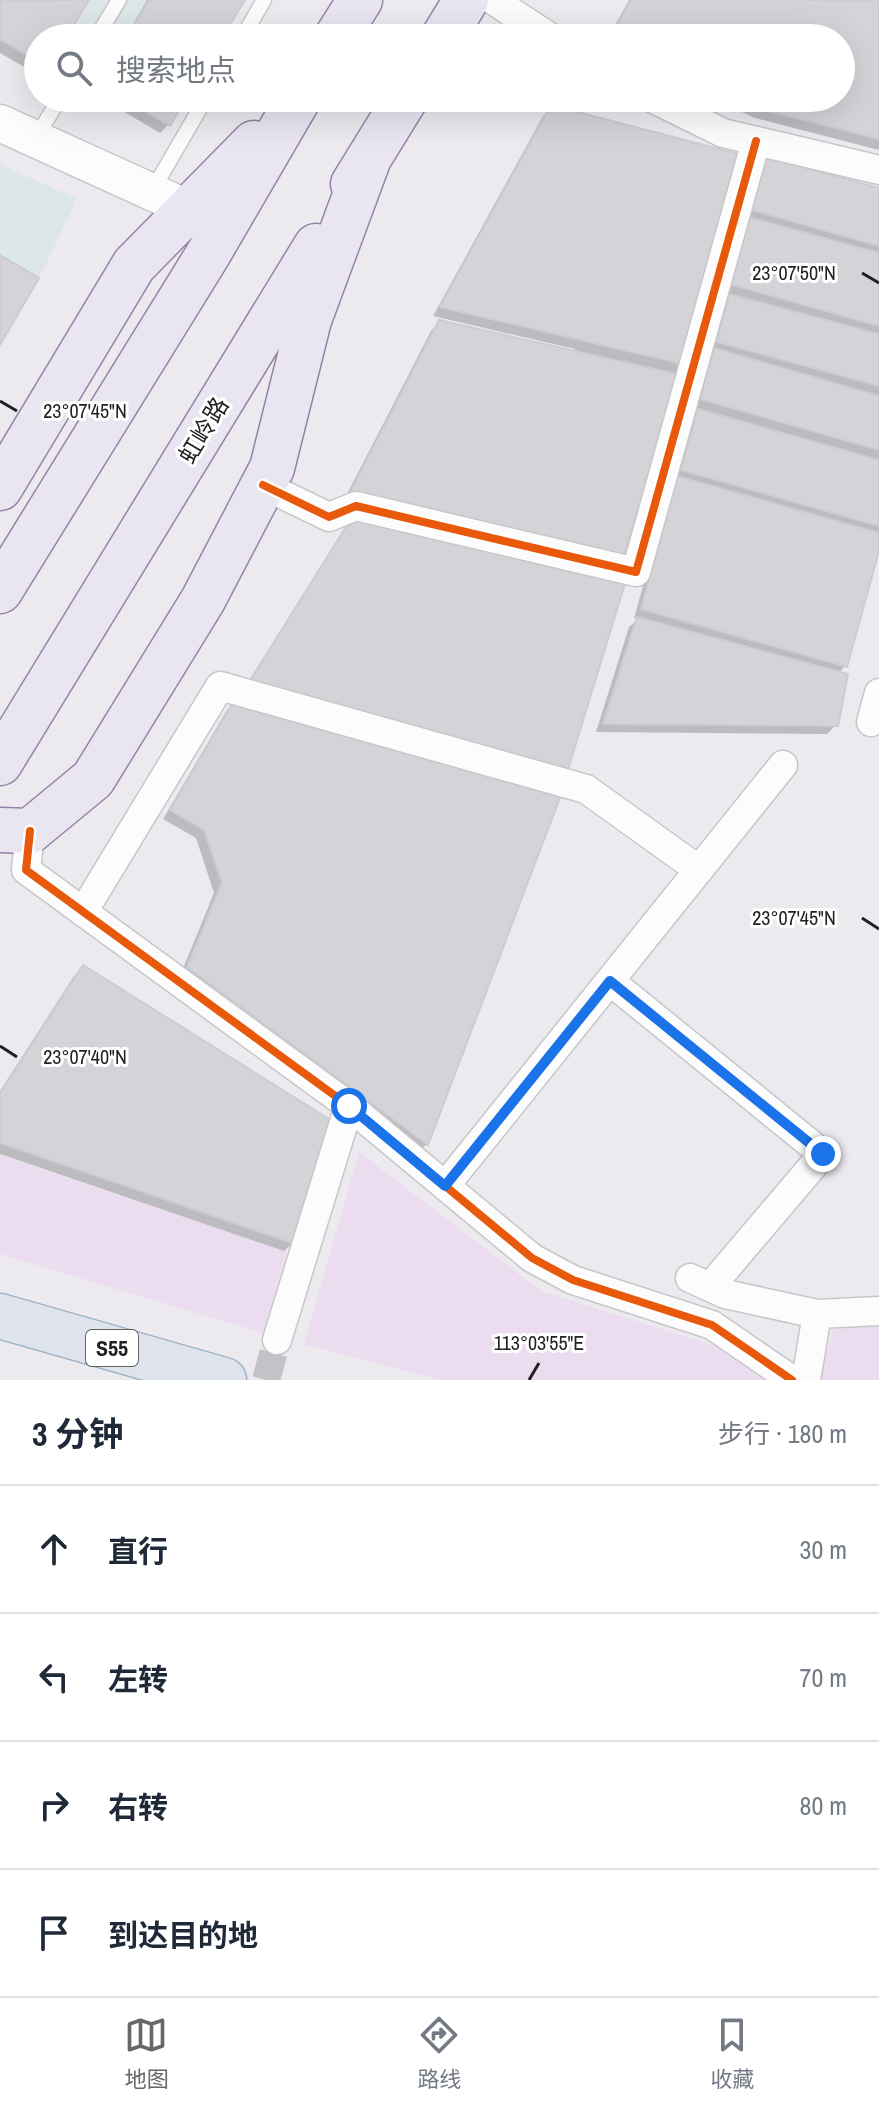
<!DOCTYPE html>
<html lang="zh">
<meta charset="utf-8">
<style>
body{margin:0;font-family:"Archivo Narrow","Noto Sans SC",sans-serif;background:#f6f6f7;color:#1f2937}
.stop{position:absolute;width:24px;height:24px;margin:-18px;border:6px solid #1a73e8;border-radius:50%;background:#fff}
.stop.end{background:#1a73e8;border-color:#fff;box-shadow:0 2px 8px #0008}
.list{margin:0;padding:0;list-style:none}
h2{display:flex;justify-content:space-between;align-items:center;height:104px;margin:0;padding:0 32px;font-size:34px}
h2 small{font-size:26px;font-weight:400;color:#747a83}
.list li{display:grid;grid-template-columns:52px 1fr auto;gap:24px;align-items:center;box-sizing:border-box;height:128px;padding:0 32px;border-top:2px solid #e0e1e3}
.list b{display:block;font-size:30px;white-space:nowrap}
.list em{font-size:26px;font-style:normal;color:#747a83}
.icon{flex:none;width:44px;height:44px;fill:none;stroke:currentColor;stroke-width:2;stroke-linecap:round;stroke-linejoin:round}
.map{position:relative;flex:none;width:879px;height:1380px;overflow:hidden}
.search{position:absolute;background:#fff;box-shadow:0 8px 32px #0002;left:24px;right:24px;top:24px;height:88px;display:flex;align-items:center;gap:20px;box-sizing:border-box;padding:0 28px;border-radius:44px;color:#747a83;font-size:30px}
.sheet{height:616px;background:#fff}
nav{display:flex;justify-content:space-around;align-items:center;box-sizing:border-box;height:112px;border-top:2px solid #e0e1e3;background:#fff;font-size:22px;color:#747a83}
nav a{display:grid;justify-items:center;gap:4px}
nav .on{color:#686769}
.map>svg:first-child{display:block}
.industrial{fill:#dde7e8}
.farmland{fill:#ecdcf0}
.shadow{fill:#0003}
.building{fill:#d5d3d8;stroke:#cdcbd3;stroke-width:2}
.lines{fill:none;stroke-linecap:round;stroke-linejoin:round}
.minor-tunnel{stroke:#c3c2c6;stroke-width:28;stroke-dasharray:28 14;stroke-linecap:butt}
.service-casing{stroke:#c7c6c8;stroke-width:17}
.minor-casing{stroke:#c7c6c8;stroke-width:31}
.tertiary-casing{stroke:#c7c6c8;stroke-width:39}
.primary-casing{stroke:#9385a6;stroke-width:47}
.motorway-casing{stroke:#9db5c7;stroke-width:47}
.service{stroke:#fcfcfd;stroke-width:14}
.minor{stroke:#fcfcfd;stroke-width:28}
.tertiary{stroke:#fcfcfd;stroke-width:36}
.primary{stroke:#e9e6f2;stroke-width:44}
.motorway{stroke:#dfe4ec;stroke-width:44}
.cycleway-casing{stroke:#fff;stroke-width:13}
.cycleway{stroke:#e8590c;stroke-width:8}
.route{stroke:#1a73e8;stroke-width:10}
.ticks{fill:none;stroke:#212121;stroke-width:3}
.labels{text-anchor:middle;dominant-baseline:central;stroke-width:6;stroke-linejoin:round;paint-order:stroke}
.shield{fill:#fff;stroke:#646464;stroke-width:2}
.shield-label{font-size:22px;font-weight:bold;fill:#212121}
.street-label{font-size:24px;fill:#212121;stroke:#fff}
.ticks-label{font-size:20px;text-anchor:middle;fill:#212121;stroke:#fff;stroke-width:6;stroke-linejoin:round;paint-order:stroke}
</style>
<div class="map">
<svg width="879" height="1380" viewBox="0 0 879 1380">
<rect width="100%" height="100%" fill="#eceaef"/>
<path class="industrial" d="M0,0H244L221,38H38Z
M0,164L77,199L39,278L0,345Z"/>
<path class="farmland" d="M359,1152L541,1291L725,1349L768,1380H440L304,1344Z
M0,1155L287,1252L263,1333L0,1254Z
M879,1324V1380H818L834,1328Z"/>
<path class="shadow" d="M0,0H87L64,38H38V75L0,53Z
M147,0H243L220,38H125Z
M629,0H879V150L755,118L711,98H841V38H608Z
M101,98H184L168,125L160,133Z
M552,107L685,364L674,375L342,504L431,331L440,322L574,353L575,349L433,316L543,116Z
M756,166L879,190V543L845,666L838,674L836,725L827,734L596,732L629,627L638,619L634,618L690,420L701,409L693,407L706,359L714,351L710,350L721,305L731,295L722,293Z
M354,518L623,582L243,691L345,527Z
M235,701L559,796L427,1144L418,1152L180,976L214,893L196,838L163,819L227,710Z
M83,968L293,1243L284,1251L0,1154V1091L74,976Z"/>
<path class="building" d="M0,0H89L66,38H38V62L0,39Z
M149,0H245L222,38H126Z
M631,0H879V139L764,110L737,98H841V38H610Z
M123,98H186L170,126Z
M551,105L742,155L687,365L440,307Z
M763,156L879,188V246L749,209Z
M748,217L879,253V326L729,284Z
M0,255L39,278L0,345Z
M729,294L879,334V386L717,342Z
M439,320L681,375L622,560L349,495Z
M714,348L879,396V450L700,399Z
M698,409L879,460V526L681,470Z
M677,476L879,533V551L847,667L641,609Z
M353,516L626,580L567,773L249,682Z
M637,617L848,674L838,726L603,724Z
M235,699L561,795L428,1145L187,967L222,883L204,830L170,810Z
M83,965L332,1121L295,1244L0,1143V1093Z"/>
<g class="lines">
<path class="minor-tunnel" d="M266,1380L277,1340"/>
<defs>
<path id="service" d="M96,38L119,0
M242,38L264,0
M35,139L60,98
M152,191L206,98"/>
<path id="minor" d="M493,0L551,38
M652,98L723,133L879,170
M263,485L329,517L356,506L636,572L756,141
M871,722L879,693
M30,831L26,870L349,1106L532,1258L573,1280L712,1325L792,1380
M83,912L220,686L586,789L699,870
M610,981L823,1154L710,1287
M445,1186L783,765
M690,1278L725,1294L817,1314L879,1311
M277,1340L349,1106
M806,1380L817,1314"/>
<path id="tertiary" d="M0,123L189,209"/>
<path id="primary" d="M336,38L360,0
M443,38L466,0
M353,184L406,98
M0,488L134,265L254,143
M0,591L207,256L299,98
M0,763L316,246
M0,830L30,831L93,779L203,600L272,468L309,320L369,158"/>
<path id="motorway" d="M0,1316L224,1380"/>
</defs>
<use href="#service" class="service-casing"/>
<use href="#minor" class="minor-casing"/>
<use href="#tertiary" class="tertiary-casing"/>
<use href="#primary" class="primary-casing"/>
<use href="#motorway" class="motorway-casing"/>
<use href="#service" class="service"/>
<use href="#minor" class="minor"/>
<use href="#tertiary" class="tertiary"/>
<use href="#primary" class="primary"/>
<use href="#motorway" class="motorway"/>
<defs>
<path id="cycleway" d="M263,485L329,517L356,506L636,572L756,141
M30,831L26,870L349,1106L532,1258L573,1280L712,1325L792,1380"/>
</defs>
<use href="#cycleway" class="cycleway-casing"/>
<use href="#cycleway" class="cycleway"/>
</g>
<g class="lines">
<path class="route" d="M349,1106L445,1186L610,981L823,1154"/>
</g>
<path class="ticks" d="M862,273L879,283M0,401L17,411M862,918L879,929M0,1046L17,1057M529,1380L539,1363"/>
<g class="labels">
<rect class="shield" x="86" y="1330" width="52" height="36" rx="6"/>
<g class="shield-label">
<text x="112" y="1348">S55</text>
</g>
<g class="street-label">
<text transform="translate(203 430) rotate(-59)">虹岭路</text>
</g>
</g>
<g class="ticks-label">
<text x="794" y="280">23°07'50"N</text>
<text x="85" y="418">23°07'45"N</text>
<text x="794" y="925">23°07'45"N</text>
<text x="85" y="1064">23°07'40"N</text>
<text x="539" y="1350">113°03'55"E</text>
</g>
</svg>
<div class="stop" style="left:349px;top:1106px"></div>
<div class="stop end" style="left:823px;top:1154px"></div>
<div class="search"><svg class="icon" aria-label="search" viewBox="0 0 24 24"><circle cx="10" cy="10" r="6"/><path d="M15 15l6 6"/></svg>搜索地点</div>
</div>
<section class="sheet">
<h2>3 分钟<small>步行 · 180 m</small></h2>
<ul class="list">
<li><svg class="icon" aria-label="ahead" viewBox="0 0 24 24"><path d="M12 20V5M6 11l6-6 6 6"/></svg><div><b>直行</b></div><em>30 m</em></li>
<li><svg class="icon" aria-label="left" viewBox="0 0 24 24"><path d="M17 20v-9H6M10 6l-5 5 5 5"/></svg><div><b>左转</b></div><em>70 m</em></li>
<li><svg class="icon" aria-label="right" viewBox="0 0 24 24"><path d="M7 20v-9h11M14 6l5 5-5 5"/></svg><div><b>右转</b></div><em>80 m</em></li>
<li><svg class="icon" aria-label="arrive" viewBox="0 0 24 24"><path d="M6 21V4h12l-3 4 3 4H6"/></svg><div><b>到达目的地</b></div></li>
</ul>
</section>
<nav>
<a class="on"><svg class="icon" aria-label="map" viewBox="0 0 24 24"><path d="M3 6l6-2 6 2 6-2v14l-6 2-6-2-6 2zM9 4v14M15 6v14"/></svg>地图</a>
<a><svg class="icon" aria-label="directions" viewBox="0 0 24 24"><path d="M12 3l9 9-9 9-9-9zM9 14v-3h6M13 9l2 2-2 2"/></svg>路线</a>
<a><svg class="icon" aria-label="saved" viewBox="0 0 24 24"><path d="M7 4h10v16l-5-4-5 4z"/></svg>收藏</a>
</nav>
